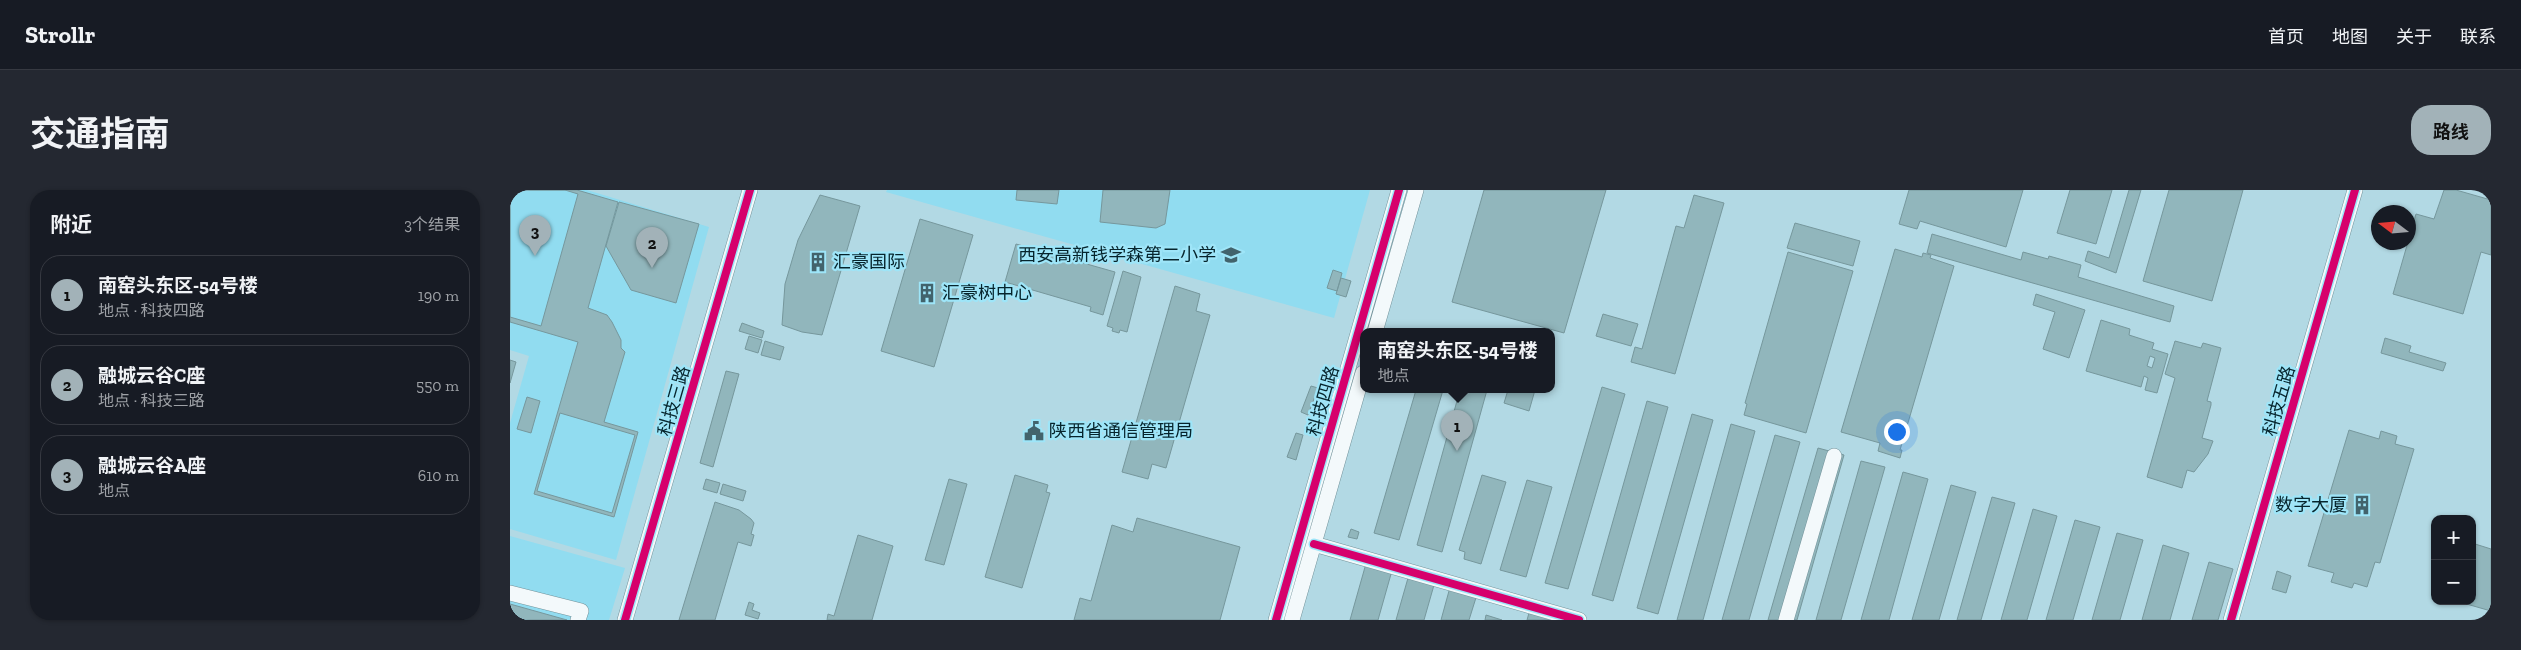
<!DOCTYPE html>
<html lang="zh">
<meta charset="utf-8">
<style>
body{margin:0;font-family:"Zilla Slab","Noto Sans SC",serif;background:#242831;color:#f1f3f6}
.controls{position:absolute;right:15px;bottom:15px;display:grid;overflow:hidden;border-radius:10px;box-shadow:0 1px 4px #0004}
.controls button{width:45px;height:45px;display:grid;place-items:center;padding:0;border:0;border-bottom:1px solid #363941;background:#171b24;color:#f1f3f6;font:25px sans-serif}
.compass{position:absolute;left:1861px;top:15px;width:45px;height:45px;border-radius:50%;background:#171b24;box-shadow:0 1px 4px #0004;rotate:286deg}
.you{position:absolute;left:1386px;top:241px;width:18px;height:18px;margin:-12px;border:4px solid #fff;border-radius:50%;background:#1a73e8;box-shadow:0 0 0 8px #1a73e833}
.badge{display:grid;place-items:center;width:32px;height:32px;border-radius:50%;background:#a2b2b8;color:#111;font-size:16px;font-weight:700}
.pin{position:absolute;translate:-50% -41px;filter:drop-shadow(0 1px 2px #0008)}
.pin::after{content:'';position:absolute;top:26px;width:18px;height:15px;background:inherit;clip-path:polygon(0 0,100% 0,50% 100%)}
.popup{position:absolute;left:850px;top:138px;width:195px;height:65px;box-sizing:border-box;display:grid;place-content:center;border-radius:10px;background:#171b24;filter:drop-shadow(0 1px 4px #0005);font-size:16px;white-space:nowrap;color:#9ea1a6}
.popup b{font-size:19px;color:#f1f3f6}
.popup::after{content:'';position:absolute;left:50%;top:100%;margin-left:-10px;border:10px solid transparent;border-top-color:#171b24}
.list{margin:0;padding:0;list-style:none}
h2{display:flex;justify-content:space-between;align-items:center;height:65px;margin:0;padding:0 20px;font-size:21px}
h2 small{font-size:16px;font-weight:400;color:#9ea1a6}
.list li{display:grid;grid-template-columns:32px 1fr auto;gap:15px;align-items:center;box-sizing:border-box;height:80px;margin:0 10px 10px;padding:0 10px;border:1px solid #363941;border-radius:20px}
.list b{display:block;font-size:19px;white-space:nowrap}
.list p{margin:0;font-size:16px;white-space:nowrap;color:#9ea1a6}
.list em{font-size:16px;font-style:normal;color:#9ea1a6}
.map{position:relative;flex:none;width:1981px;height:430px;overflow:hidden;border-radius:20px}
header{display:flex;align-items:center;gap:30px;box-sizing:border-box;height:70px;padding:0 25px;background:#171b24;border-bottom:1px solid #363941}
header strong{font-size:24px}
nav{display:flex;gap:28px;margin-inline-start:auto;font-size:18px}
.intro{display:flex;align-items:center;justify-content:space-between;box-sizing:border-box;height:120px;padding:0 30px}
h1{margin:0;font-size:35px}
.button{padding:12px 22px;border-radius:20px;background:#a2b2b8;color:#111;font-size:18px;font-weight:700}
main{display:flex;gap:30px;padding:0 30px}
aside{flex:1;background:#171b24;border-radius:20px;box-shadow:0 1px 4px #0004}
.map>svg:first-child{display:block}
.built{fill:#91dcf0}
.building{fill:#91b6bc;stroke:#76979c;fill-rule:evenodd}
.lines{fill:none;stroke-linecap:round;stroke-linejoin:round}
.minor-casing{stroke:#73939b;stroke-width:16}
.minor{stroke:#f3f9fb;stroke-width:15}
.cycleway-casing{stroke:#9ee5f8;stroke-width:11}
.cycleway{stroke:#d6006c;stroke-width:8}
.labels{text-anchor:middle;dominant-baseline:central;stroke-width:4.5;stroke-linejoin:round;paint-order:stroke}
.poi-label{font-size:18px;fill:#06242c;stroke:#9ee5f8;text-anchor:start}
.street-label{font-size:18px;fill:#06242c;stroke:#9ee5f8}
</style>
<header>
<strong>Strollr</strong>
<nav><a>首页</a><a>地图</a><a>关于</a><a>联系</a></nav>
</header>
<div class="intro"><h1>交通指南</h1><a class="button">路线</a></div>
<main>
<aside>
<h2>附近<small>3个结果</small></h2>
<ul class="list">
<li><span class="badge">1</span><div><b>南窑头东区-54号楼</b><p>地点 · 科技四路</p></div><em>190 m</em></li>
<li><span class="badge">2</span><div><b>融城云谷C座</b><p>地点 · 科技三路</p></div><em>550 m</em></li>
<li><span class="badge">3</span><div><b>融城云谷A座</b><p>地点</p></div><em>610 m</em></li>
</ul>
</aside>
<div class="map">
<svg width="1981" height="430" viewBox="0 0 1981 430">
<rect width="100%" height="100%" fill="#b2d9e4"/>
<path class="built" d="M0,0H77L199,37L106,370L0,339V233L19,166L0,160Z
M377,0H860L824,128L376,2Z
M0,346L115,378L99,430H0Z"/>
<path class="building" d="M0,0H55L68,4L31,136L0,127Z
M0,0H67L108,12L78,118L97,125L102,132L111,150V158L115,162L94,232L128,242L104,327L24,304L68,152L0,132Z
M507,0H549L547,14L506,10Z
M593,0H660L655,34L646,38L590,32Z
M974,0H1096L1054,143L942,112Z
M1399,0H1513L1496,57L1410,31L1407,39L1389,34Z
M1560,0H1602L1586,54L1547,43Z
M1619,0H1631L1606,83L1575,71L1578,61L1599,68Z
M1659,0H1733L1702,111L1633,91Z
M1934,0H1946L1981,10V65L1971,62L1953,124L1883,104L1906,24L1924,29Z
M310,5L350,16L312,145L292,142L272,135L275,94L288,50Z
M1184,5L1214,13L1165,184L1121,172L1125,157L1132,159L1166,36L1174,38Z
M109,12L189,34L166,113L121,100L96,56Z
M410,29L463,45L424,177L371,161Z
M1285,33L1350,51L1343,76L1277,58Z
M1422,44L1511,70L1513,62L1538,69L1539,66L1571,75L1568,87L1664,116L1660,132L1417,63Z
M506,54L605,82L593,125L580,121L581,117L495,92Z
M1385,59L1412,67L1413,63L1421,65L1420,68L1444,76L1390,260H1392L1390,268L1368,261L1370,253L1331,242Z
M1278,62L1343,81L1296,243L1234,225L1237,214L1235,213Z
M823,80L832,83L827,101L817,98Z
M613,81L631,87L617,142L610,140L609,143L602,141L603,138L597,136Z
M831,88L841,91L836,107L826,104Z
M665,96L690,104L686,121L700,125L656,278L642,274L638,289L612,282Z
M1526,104L1575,120L1559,168L1533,159L1545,122L1523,115Z
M1093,124L1128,134L1121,156L1086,146Z
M1591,130L1620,139L1619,145L1644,153L1642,159L1658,164L1647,203L1635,200L1638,188L1634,186L1631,197L1576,181ZM1640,166L1645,168L1642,178L1637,176Z
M232,133L254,141L252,148L229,141Z
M239,146L252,150L248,163L235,159Z
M1875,148L1901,156L1899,162L1936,173L1933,181L1871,163Z
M255,151L274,157L270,170L251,165Z
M1665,151L1691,158L1693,153L1711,158L1697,211L1701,212V215L1692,248L1703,251L1698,264L1684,282L1677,280L1672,298L1637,287L1665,188L1655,184Z
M0,170L6,172L0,193Z
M216,181L229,184L203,277L190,273Z
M801,196L808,198L798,225L791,222Z
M1092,197L1115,204L1058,399L1035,393Z
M906,200H933L889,350L864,343Z
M950,200H977L932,362L907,355Z
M998,200H1025L1019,221L994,213Z
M17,207L30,211L21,243L7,239Z
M1137,211L1158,217L1103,411L1082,405Z
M50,223L125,245L102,323L27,301Z
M1182,224L1203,230L1148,424L1127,418Z
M1221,234L1245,241L1193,430H1167Z
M1839,240L1869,249L1871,241L1887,246L1885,254L1904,259L1870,373L1865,372L1857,397L1844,393L1842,398L1821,392L1824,383L1798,376Z
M786,243L793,245L786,270L777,267Z
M1265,245L1290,252L1239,430H1212Z
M1308,258L1334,265L1287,430H1258Z
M1351,271L1375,277L1331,430H1306Z
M1393,282L1418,289L1379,430H1351Z
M505,285L538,295L536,302L540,303L512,398L475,387Z
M972,285L996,292L971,374L954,369L955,362L949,360Z
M196,289L210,293L207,303L193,299Z
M439,289L457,294L434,375L415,370Z
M1017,290L1042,297L1016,387L990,380Z
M213,294L236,301L233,311L210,304Z
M1441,295L1466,302L1429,430H1402Z
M1482,307L1505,313L1471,430H1447Z
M205,312L229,320L241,329L244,333L241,344L244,345L241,356L228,352L205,430H169Z
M1523,319L1547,326L1517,430H1491Z
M627,328L730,357L710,430H564L570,408L581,411L602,335L623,342Z
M1565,330L1590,337L1563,430H1536Z
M841,339L849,342L847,349L838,347Z
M1607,343L1633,350L1610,430H1582Z
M348,345L383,356L362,430H317L318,424L324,426Z
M1962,353L1981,359V421L1946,411H1962Z
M1653,355L1679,363L1660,430H1632Z
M857,370L883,377L868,430H840Z
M1699,372L1723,379L1708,430H1682Z
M900,381L926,388L914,430H886Z
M1767,381L1781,386L1776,403L1762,399Z
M942,390L969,398L959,430H931Z
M239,412L244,414L242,420L250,423L248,429L235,425Z
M0,414L57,430H0Z
M1021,416L1045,430H1017Z
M976,425L992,430H975Z"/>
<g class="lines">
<defs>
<path id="minor" d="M865,142L906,0
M804,354L1069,430
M0,403L71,421L68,430
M115,430L240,0
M766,430L889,0
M782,430L853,183
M1276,430L1324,266
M1721,430L1845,0"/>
</defs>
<use href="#minor" class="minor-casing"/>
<use href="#minor" class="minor"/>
<defs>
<path id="cycleway" d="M804,354L1069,430
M115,430L240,0
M766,430L889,0
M1721,430L1845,0"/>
</defs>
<use href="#cycleway" class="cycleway-casing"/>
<use href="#cycleway" class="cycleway"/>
</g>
<defs>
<symbol id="school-bare" viewBox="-9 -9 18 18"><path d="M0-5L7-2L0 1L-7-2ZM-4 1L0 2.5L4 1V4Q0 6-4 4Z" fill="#42636c" stroke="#9ee5f8" stroke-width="2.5" paint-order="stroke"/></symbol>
<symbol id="building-bare" viewBox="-9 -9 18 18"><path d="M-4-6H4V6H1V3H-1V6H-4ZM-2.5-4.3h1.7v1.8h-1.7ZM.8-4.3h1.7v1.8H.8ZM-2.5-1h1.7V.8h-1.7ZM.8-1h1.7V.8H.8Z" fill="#42636c" stroke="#9ee5f8" stroke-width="2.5" paint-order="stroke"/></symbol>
<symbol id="civic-bare" viewBox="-9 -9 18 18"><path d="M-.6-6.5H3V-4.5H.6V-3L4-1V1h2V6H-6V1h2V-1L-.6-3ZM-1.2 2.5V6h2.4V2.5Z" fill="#42636c" stroke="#9ee5f8" stroke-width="2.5" paint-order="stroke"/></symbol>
</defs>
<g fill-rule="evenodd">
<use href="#school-bare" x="707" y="51" width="28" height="28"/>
<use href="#building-bare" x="294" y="58" width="28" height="28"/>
<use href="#building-bare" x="403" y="89" width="28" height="28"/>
<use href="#civic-bare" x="510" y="227" width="28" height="28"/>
<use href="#building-bare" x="1838" y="301" width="28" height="28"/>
</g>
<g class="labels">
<g class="poi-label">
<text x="706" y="65" text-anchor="end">西安高新钱学森第二小学</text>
<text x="323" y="72">汇豪国际</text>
<text x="432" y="103">汇豪树中心</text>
<text x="539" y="241">陕西省通信管理局</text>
<text x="1837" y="315" text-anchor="end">数字大厦</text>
</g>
<g class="street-label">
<text transform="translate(164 211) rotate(-74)">科技三路</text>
<text transform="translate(813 211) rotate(-74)">科技四路</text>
<text transform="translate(1769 211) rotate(-74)">科技五路</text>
</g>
</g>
</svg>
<div class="controls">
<button>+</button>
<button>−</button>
</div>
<svg class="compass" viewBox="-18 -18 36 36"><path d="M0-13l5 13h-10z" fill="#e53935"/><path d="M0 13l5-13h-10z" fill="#9ea1a6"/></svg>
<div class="you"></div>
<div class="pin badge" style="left:947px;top:261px">1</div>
<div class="popup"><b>南窑头东区-54号楼</b>地点</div>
<div class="pin badge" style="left:142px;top:78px">2</div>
<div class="pin badge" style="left:25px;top:66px">3</div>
</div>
</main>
